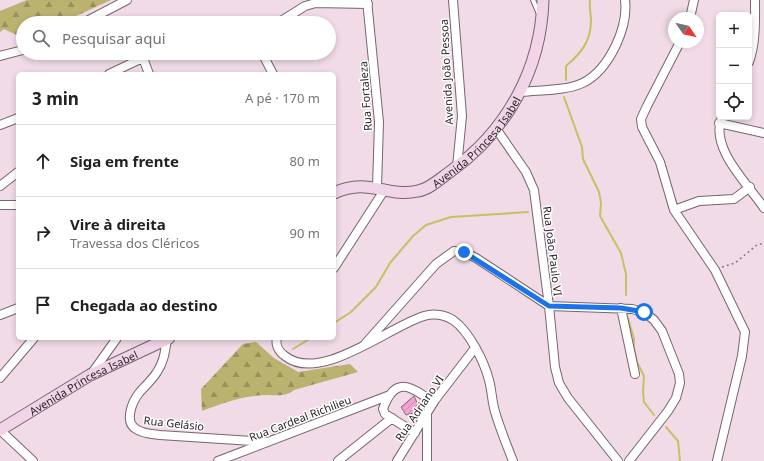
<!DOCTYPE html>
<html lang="pt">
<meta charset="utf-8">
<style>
body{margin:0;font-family:"Noto Sans",sans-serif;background:#f2f2f2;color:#202124}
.controls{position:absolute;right:12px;top:12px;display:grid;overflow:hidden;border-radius:6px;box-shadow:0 2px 6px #0003}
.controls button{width:36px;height:36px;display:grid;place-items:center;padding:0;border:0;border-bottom:1px solid #e0e0e0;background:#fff;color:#202124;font:20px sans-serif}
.compass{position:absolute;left:668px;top:12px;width:36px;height:36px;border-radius:50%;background:#fff;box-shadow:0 2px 6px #0003;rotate:124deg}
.stop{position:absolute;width:12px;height:12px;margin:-9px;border:3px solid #1a73e8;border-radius:50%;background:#fff}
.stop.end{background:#1a73e8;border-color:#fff;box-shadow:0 1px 4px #0008}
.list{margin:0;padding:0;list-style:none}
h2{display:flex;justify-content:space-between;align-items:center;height:52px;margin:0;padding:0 16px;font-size:17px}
h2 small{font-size:13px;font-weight:400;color:#757577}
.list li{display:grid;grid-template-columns:26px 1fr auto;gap:12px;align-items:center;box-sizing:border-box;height:72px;padding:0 16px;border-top:1px solid #e0e0e0}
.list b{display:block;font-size:15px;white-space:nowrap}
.list p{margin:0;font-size:13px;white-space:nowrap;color:#757577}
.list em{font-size:13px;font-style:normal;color:#757577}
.icon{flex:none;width:22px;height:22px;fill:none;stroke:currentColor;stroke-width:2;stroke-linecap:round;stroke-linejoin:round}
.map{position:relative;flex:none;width:764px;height:461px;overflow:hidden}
.search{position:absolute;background:#fff;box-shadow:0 2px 6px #0003;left:16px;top:16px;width:320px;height:44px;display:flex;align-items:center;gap:10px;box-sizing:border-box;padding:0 14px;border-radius:22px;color:#757577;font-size:15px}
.panel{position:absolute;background:#fff;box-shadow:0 2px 6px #0003;left:16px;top:72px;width:320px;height:268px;border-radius:6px}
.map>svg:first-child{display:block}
.forest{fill:url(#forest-firs)}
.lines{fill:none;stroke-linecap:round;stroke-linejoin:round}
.stream{stroke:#c9bf64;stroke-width:2}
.building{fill:url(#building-hatch);stroke:#86737e}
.lane-casing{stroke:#776570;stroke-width:6}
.street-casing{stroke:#776570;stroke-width:10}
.secondary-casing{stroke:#776570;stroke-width:13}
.path{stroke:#85777f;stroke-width:1.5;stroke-dasharray:2 3;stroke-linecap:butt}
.lane{stroke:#fff;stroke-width:4}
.street{stroke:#fff;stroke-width:8}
.secondary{stroke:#f1d4e7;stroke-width:11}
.route{stroke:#1a73e8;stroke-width:5}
.labels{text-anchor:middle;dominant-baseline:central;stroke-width:3;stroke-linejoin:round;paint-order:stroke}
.street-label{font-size:11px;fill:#2b2428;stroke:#fff}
</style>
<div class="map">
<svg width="764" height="461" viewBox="0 0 764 461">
<defs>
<pattern id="forest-firs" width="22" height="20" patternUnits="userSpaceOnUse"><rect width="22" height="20" fill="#bab370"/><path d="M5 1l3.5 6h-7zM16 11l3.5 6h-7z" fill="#97915c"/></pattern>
<pattern id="building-hatch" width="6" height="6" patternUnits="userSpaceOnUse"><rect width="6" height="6" fill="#f2a2d4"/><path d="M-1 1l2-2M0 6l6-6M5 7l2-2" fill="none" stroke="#d08bb6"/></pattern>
</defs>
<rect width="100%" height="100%" fill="#f0dbe7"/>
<path class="forest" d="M27,0H111L61,23H23V38L4,29L0,32V11Z
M256,342L274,358L298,372L350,364L358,372L294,390C286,397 277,395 268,395C244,395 223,403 202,411L201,389L243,344Z"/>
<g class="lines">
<path class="stream" d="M566,80V66C580,54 591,42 591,21C591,14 589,8 590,0
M564,97L582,147L583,159L599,192L601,203L600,216L621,253L626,274V295
M628,318L634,339V348L637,362L644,376L643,392L644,402L654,415
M334,323L351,312L376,287L390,263L413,236L426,225L451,217L528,212
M293,349L311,338
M666,427L678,441L680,461"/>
</g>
<path class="building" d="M414,396L421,411L406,415L401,407Z"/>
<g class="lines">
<defs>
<path id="lane" d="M533,0L539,14"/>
<path id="street" d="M367,0L379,122L377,187
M453,0L462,116L457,167
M690,18L694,0
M83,23L127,0
M278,23L305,6L316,3L368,4
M680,42L647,106L641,119L642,127L660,162L674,210L715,270L745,332L742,356L717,461
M262,53L273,74
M0,56L23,50
M143,58L149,74
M749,62C756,42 755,21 755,0
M109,74L153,53
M521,92C568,88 593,93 616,45C623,30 627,16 625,0
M722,117C709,148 748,184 764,208
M719,123L764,133
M0,125L18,118
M497,130L526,172L534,190L549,306L555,367L559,383L568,398L618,461
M0,186L18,172
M0,205H18
M674,210L699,201L734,199L750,187
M334,268L385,189
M621,308L635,374
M0,315L18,308
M277,338C275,345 279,352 285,356C320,384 388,327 424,316C434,313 445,315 453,320C469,331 484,361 489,380C492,391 492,404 496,415C501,431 507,446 513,461
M167,339C165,351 164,362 157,372C152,380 145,386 139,393C132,402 124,422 136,429C143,434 152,434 160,435L266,442
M365,344L436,264L454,251L464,252L476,258L549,306L632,309L644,312L654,320L662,331L679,374L680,383L676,398L668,411L629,461
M92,373L117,338
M0,378L34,338
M0,430L33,461
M415,433L385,414L383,409C395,375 412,386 433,403
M218,461L390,395
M338,461L392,418
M397,461L435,400L475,348
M427,461V414"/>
<g id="secondary">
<path id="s1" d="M334,193C369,177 386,198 418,191C430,189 441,178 451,171C507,131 541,69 543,0"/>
<path id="s2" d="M0,430L90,375L169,338"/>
</g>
</defs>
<use href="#lane" class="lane-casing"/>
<use href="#street" class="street-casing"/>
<use href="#secondary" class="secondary-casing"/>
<path class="path" d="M722,267L735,263L757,245L764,243"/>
<use href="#lane" class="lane"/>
<use href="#street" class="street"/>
<use href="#secondary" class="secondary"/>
</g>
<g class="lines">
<path class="route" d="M464,252L549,306L621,308L644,312"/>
</g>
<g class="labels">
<g class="street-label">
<text transform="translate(446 72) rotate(-93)">Avenida João Pessoa</text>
<text transform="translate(365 96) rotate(-94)">Rua Fortaleza</text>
<text stroke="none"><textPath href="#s1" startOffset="163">Avenida Princesa Isabel</textPath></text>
<text transform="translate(553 251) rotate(83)">Rua João Paulo VI</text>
<text stroke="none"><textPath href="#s2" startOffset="96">Avenida Princesa Isabel</textPath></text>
<text transform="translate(419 408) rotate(-56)">Rua Adriano VI</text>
<text transform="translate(300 418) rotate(-21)">Rua Cardeal Richilieu</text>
<text transform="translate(174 423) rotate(6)">Rua Gelásio</text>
</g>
</g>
</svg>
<div class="controls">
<button>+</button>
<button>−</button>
<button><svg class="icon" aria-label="locate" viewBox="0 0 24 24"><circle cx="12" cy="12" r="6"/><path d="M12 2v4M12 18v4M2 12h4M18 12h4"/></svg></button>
</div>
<svg class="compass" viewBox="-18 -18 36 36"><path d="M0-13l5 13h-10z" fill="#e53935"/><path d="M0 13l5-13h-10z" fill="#757577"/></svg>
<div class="stop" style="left:644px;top:312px"></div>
<div class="stop end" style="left:464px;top:252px"></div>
<div class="search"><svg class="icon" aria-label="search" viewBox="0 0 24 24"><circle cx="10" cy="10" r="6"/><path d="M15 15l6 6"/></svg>Pesquisar aqui</div>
<section class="panel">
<h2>3 min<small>A pé · 170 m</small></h2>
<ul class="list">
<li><svg class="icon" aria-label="ahead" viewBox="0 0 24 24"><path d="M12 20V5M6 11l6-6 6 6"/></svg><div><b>Siga em frente</b></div><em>80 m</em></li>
<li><svg class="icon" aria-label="right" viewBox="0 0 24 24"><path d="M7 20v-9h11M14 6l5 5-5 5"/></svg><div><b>Vire à direita</b><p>Travessa dos Cléricos</p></div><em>90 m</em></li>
<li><svg class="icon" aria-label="arrive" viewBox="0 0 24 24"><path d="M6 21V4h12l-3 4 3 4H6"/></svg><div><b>Chegada ao destino</b></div></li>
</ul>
</section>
</div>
